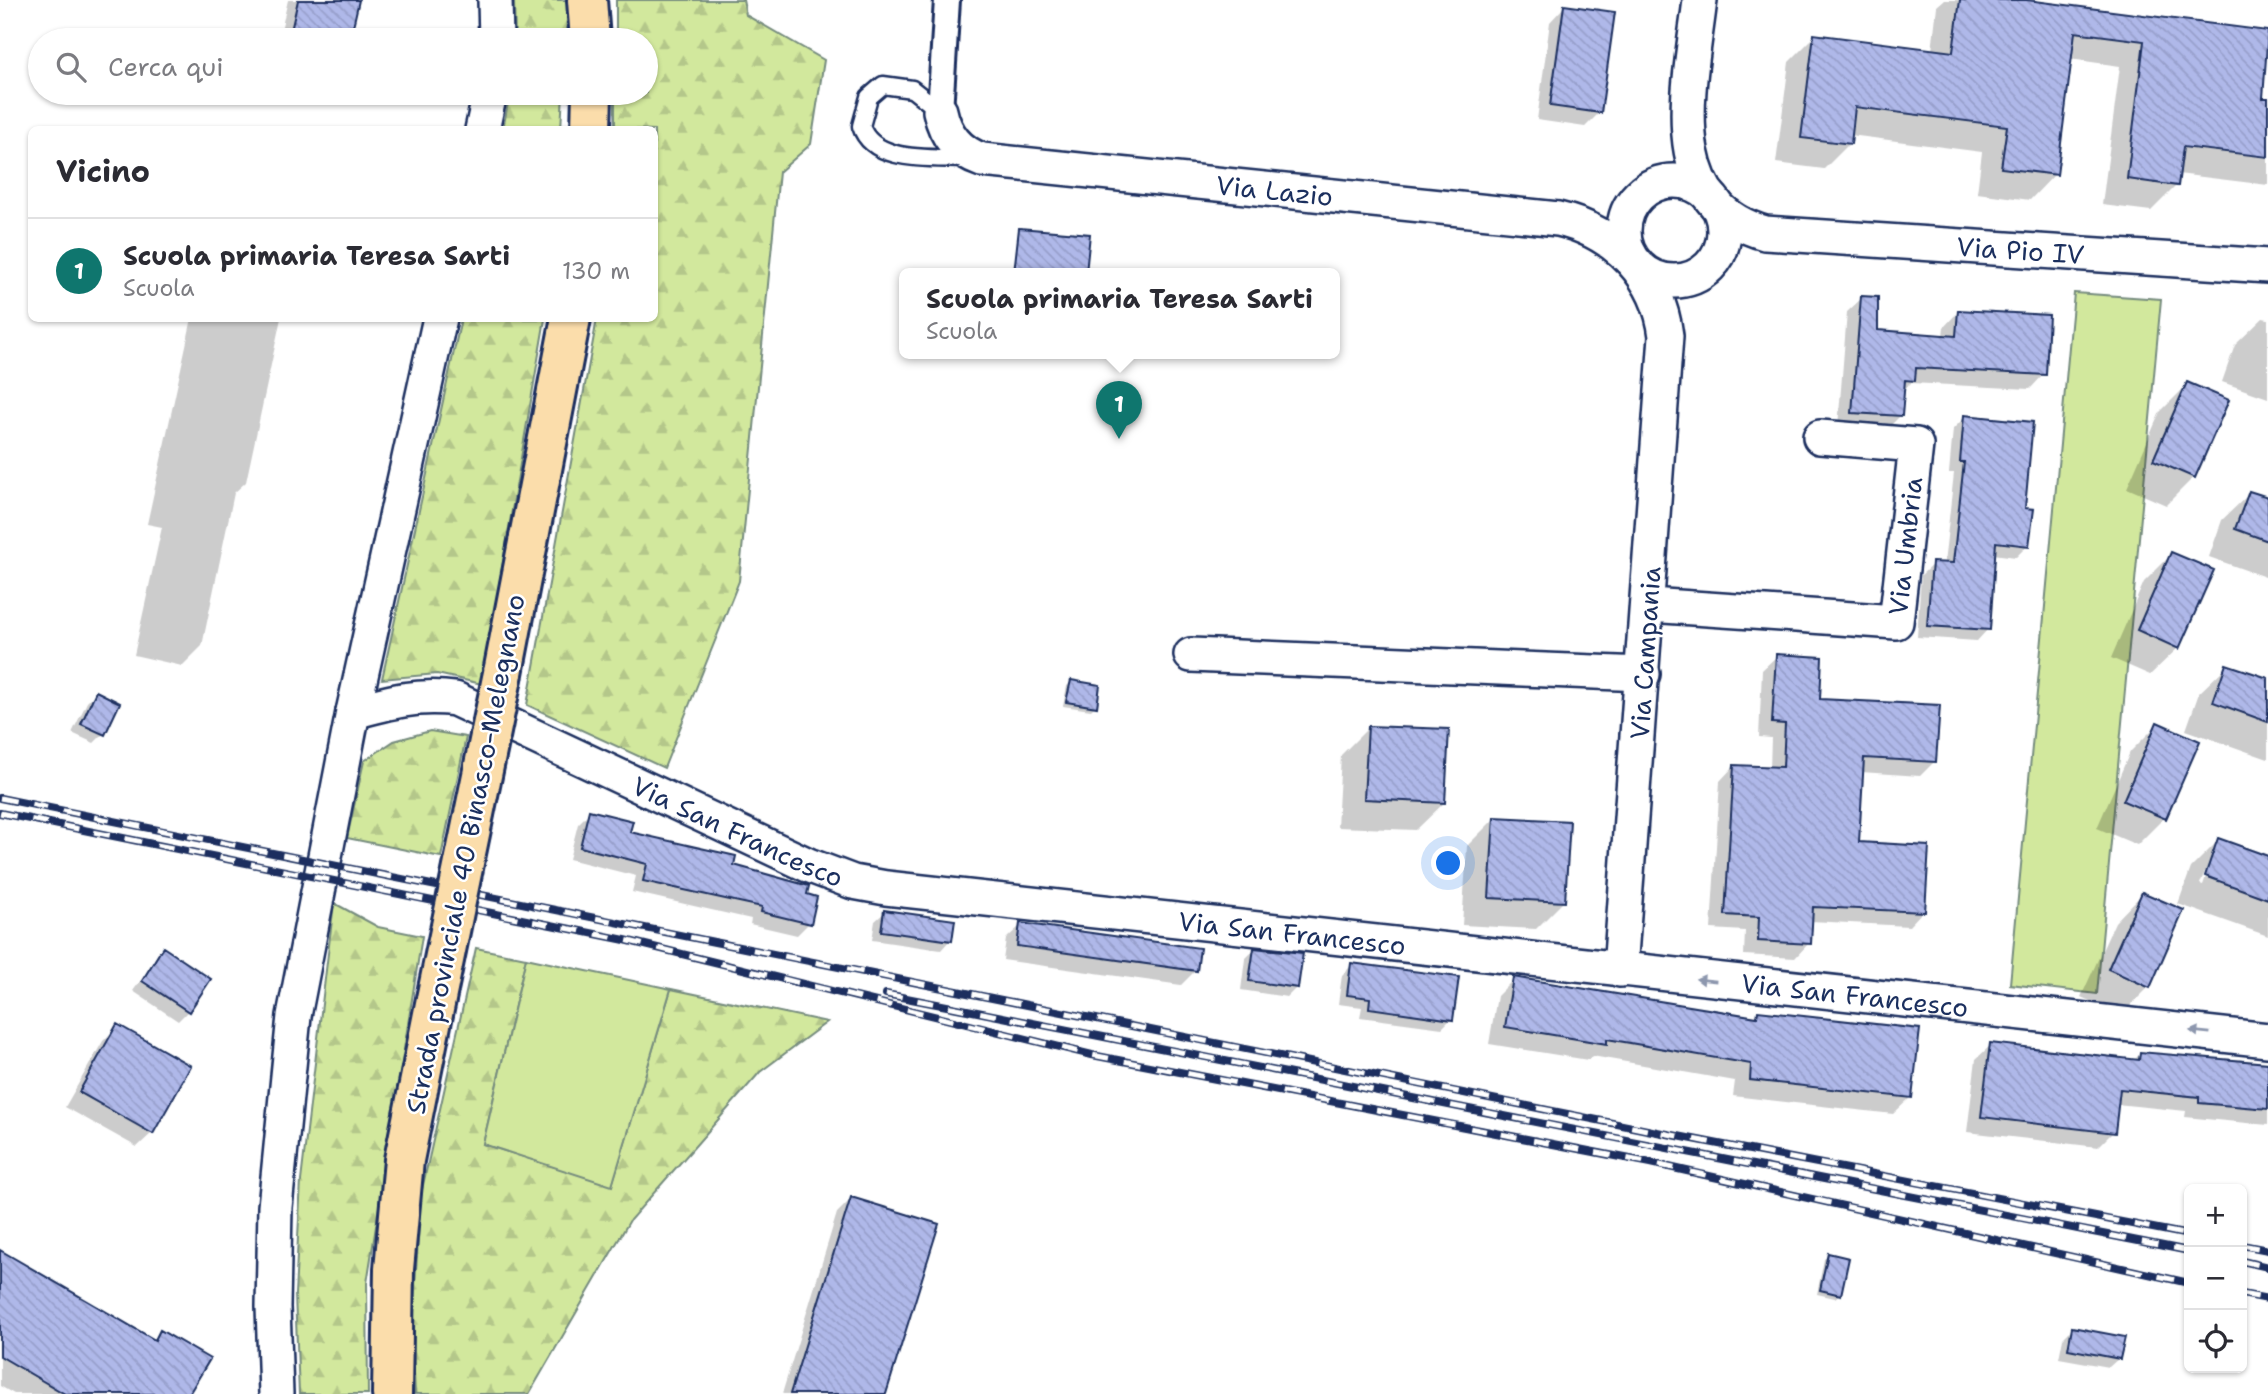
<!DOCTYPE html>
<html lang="it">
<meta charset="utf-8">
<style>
body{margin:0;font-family:"Shantell Sans",sans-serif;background:#f2f2f3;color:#2b2b33}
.controls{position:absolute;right:21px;bottom:21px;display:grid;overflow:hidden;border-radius:10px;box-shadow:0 2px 5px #0004}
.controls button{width:63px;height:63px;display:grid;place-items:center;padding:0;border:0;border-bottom:2px solid #e1e1e2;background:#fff;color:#2b2b33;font:35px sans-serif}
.you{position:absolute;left:1449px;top:864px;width:24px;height:24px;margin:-18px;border:5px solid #fff;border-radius:50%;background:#1a73e8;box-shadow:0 0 0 10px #1a73e833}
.badge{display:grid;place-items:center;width:46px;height:46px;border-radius:50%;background:#0f766e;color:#fff;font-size:23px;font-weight:700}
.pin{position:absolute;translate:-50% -58px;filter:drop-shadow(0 2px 4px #0008)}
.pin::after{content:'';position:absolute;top:37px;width:24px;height:21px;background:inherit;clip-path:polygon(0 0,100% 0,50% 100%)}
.popup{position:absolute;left:899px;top:268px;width:441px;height:91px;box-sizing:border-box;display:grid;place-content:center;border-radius:10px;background:#fff;filter:drop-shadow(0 2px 5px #0005);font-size:23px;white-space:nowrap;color:#7c7c81}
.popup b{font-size:26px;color:#2b2b33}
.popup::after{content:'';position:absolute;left:50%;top:100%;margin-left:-14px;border:14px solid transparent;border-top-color:#fff}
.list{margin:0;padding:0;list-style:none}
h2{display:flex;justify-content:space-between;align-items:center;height:91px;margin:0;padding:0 28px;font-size:30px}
h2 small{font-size:23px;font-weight:400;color:#7c7c81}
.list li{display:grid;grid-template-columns:46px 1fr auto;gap:21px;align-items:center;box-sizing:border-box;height:105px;padding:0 28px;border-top:2px solid #e1e1e2}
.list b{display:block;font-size:26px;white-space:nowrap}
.list p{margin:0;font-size:23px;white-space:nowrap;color:#7c7c81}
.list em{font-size:23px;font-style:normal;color:#7c7c81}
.icon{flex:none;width:38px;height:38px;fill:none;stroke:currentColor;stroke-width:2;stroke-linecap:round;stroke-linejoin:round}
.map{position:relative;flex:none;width:2268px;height:1394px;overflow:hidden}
.search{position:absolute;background:#fff;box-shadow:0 2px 5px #0004;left:28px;top:28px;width:630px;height:77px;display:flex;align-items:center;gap:18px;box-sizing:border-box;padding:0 24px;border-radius:38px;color:#7c7c81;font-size:26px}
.panel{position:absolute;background:#fff;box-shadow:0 2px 5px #0004;left:28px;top:126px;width:630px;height:196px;border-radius:10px}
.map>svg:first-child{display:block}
.forest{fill:url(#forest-firs);stroke:#768c7e;stroke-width:2}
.garden{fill:#d2e89d;stroke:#768c7e;stroke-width:2}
.shadow{fill:#0003;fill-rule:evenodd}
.building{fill:url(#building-back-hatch);stroke:#1b2f5e;stroke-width:2}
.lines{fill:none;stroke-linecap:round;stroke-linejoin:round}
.service-casing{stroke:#1b2f5e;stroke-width:21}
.pedestrian-casing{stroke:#1b2f5e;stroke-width:30}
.minor-casing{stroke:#1b2f5e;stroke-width:38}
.primary-casing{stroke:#1b2f5e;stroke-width:44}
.service{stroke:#fff;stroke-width:16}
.pedestrian{stroke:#fff;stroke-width:24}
.minor{stroke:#fff;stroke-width:33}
.primary{stroke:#fbddab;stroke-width:38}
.rail-casing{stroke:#1b2f5e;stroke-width:8}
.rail{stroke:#fff;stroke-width:5;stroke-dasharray:16;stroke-linecap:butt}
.primary-bridge-casing{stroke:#1b2f5e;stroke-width:44;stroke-linecap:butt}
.primary-bridge{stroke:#fbddab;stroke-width:38}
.oneway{fill:#8d97ae}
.labels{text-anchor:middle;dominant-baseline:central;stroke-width:5;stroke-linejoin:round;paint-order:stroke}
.street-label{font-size:26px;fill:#1b2f5e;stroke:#fff}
</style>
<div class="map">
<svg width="2268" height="1394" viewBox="0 0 2268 1394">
<defs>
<pattern id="forest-firs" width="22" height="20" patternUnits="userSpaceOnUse" patternTransform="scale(1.75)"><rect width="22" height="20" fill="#d2e89d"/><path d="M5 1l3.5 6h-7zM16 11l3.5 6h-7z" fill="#b4c78a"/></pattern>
<pattern id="building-back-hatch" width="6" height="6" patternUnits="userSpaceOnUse" patternTransform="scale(1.75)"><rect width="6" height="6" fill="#afb8e9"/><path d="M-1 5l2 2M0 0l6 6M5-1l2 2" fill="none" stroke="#969eca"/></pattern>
</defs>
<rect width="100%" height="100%" fill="#fff"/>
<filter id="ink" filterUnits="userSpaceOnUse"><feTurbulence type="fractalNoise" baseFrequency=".0143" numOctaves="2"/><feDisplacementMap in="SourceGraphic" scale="14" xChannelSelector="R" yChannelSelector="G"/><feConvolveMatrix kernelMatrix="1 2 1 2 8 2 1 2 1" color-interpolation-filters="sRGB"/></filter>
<g filter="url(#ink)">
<path class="forest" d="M514,0H568L566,40H515Z
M616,0H743L746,15L824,60L811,144L779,172L739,581L664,768L527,705L597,319L654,318V130L615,129V93H646V40H616Z
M510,93H563L561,129H503Z
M461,319H545L482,684L437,674L382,679Z
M430,731L466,737L441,857L347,838L364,761L394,741Z
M334,903L378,927L422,936L367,1283L368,1394H299L295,1294L301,1181Z
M476,948L526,958L483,1144L612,1185L671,989L827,1022L760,1072L630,1220L529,1394H415L412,1331L421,1194Z"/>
<path class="garden" d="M2074,293L2161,299L2097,994L2010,984Z
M526,958L671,989L612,1186L483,1144Z"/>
<path class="shadow" d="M288,0H357L348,40H271L279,39Z
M1944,0H2013L2268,33L2261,99L2268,100V185L2178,174L2177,185L2151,211L2102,205L2120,66L2070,59L2055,174L2030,200L1977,193L1982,152L1850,135L1849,144L1824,169L1776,163L1789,62L1815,36L1932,51L1937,6Z
M1564,7L1600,112L1585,127L1537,120L1550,22Z
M296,93H346L337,102Z
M1862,298L1876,331L1943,336L1944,327L1958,312L2044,374L2030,389L1911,383L1902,392L1900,416L1886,430L1838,427L1847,312Z
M192,318H281L246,482L234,493L202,646L182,666L134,655L162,527L147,524Z
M2263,318L2268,319V398L2222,382L2235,345Z
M2188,384L2194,477L2166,505L2127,488L2160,412Z
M1965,417L2023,509L2028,545L2016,557L1993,554L1988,629L1977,641L1917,637L1921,575L1933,564H1944L1954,473H1949L1953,429Z
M2250,493L2268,499V578L2209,557L2222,520Z
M2172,554L2178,648L2150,675L2111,658L2144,582Z
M1777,656L1818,700L1935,761L1920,776L1861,772L1857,844L1923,911L1909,926L1810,921L1809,943L1795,958L1744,955L1745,931L1711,929L1720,781L1734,766L1770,768L1771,738L1759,737L1762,670Z
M2227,666L2268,680V759L2186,730L2199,693Z
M1072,681L1095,706L1091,710L1063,706L1067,686Z
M96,693L103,734L94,743L72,733L87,702Z
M2158,724L2164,818L2137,845L2097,828L2130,752Z
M1368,728L1444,803L1416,830L1337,827L1341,755Z
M590,812L627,833L807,887L804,895L809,923L797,935L750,924L751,919L632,892L636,876L569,859L578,824Z
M1495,818L1564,901L1536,929L1462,925L1467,846Z
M2219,840L2268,857V936L2178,904L2191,868ZM2205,871H2208L2203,885L2200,884Z
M2142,894L2149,987L2121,1015L2081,997L2115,922Z
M885,912L950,940L941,950L872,940L875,921Z
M1021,925L1196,970L1181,985L1003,960L1006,939Z
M163,950L188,1011L178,1021L133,991Z
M1254,950L1297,987L1287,997L1241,990L1245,959Z
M1352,965L1451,1019L1442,1028L1360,1017L1362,1007L1338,1004L1342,975Z
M1514,979L1753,1019L1758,1013L1911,1097L1893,1114L1733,1096L1735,1081L1592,1056L1588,1060L1489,1044L1497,996Z
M118,1026L152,1133L137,1147L65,1107L103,1041Z
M1991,1045L2133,1061L2141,1053L2268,1065V1125L2185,1117L2186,1111L2116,1104L2113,1132L2098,1147L1967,1132L1976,1059Z
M851,1199L885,1394H782L837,1213Z
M0,1252L152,1341L161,1333L187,1394H14L0,1386Z
M1829,1255L1840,1294L1835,1298L1817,1294L1824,1259Z
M2072,1329L2119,1358L2109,1367L2059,1358L2063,1338Z"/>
<path class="building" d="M298,0H359L350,40H289Z
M1960,0H2027L2268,31L2263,98H2268V157L2183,147L2178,186L2127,179L2144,41L2075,32L2057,175L2001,168L2007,126L1855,107L1851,144L1801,138L1814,34L1953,52Z
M1564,5L1615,12L1601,113L1550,106Z
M1019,228L1090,234L1086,273H1014Z
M1861,296L1878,297V330L1956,336L1958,310L2049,315L2046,375L1916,368L1915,381L1905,380L1902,416L1852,413Z
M2187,382L2229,400L2195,478L2153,460Z
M1964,415L2033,422L2025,508L2034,509L2029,546L1996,542L1990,630L1927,626L1932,562L1953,563L1964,462H1960Z
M2249,491L2268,497V541L2235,529Z
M2171,552L2214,570L2179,649L2137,630Z
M1776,654L1822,657L1820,699L1940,705L1936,762L1864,758L1859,842L1929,846L1925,912L1813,907L1811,944L1758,941L1759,917L1725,915L1734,765L1783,767L1785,724L1772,723Z
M2226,664L2268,678V722L2213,702Z
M1071,680L1100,685L1097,707L1066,702Z
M96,691L120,703L105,735L81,724Z
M2157,722L2200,741L2166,819L2123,801Z
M1368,726L1449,729L1445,803L1364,799Z
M589,810L633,821L630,832L736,856L734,865L809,886L807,894L817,897L811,924L761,912L762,907L643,881L647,864L580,847Z
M1494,817L1570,821L1565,902L1489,898Z
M2218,838L2268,856V899L2205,876Z
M2142,892L2184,910L2150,988L2108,969Z
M884,910L955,920L952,941L881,931Z
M1020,923L1200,948L1197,971L1017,946Z
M163,947L211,979L189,1012L142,981Z
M1254,948L1303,953L1298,988L1249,981Z
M1351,963L1459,977L1453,1020L1369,1008L1370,998L1347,995Z
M1513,977L1757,1017L1758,1011L1920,1029L1912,1098L1750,1080L1751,1064L1607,1039V1044L1505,1027Z
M117,1024L191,1066L153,1134L79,1092Z
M1990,1043L2139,1060L2140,1052L2268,1063V1109L2199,1103V1097L2120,1089L2115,1133L1981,1117Z
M851,1197L939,1224L886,1394H790Z
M0,1250L155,1340L160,1330L210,1359L189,1394H65L0,1356Z
M1828,1253L1849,1258L1841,1295L1820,1290Z
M2072,1327L2125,1337L2120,1359L2068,1349Z"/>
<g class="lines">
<defs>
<path id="service" d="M940,111L912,89L883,85L869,97L861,126C873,164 934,157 965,159"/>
<path id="pedestrian" d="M940,111L947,0"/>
<g id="minor">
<path d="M495,0L496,40"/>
<path id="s1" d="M1700,0C1691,80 1658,203 1765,233L2268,266"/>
<path id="s2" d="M940,111C945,135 958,152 982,160L1558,219C1616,232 1659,277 1666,336L1620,970"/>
<path d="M482,130L490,93"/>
<circle cx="1674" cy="231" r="50"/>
<path id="s3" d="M1649,605L1896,622L1916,445L1820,437"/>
<path d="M1191,655L1643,674"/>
<path id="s4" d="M353,712C389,702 418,694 455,699L808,865L853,882L886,888L2268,1040"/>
<path d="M276,1394L273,1307L275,1207L294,1016L353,712L440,318"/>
</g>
<path id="primary" d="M587,0L590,40
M591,130L592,93
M503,673L571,318
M392,1394L394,1269L404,1160L436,999"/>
</defs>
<use href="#service" class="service-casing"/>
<use href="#pedestrian" class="pedestrian-casing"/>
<use href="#minor" class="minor-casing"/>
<use href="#primary" class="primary-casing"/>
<use href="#service" class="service"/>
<use href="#pedestrian" class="pedestrian"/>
<use href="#minor" class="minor"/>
<use href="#primary" class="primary"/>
<defs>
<path id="rail" d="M0,798L1657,1132L2189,1235
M0,813L625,940L1092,1055L1651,1163L2189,1283
M886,994L2189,1251
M2242,1245L2268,1250
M2242,1261L2268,1267
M2242,1294L2268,1299"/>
</defs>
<use href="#rail" class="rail-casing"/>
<use href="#rail" class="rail"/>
<defs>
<path id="primary-bridge" d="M436,999L503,673"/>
</defs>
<use href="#primary-bridge" class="primary-bridge-casing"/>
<use href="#primary-bridge" class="primary-bridge"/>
</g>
<defs><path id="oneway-solid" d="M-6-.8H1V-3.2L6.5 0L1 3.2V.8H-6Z" transform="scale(1.75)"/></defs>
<g class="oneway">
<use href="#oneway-solid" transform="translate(1706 980) rotate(-174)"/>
<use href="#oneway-solid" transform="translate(2200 1032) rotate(-174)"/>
</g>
</g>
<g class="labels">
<g class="street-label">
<text stroke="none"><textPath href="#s2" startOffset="362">Via Lazio</textPath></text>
<text stroke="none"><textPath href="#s1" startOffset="525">Via Pio IV</textPath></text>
<text stroke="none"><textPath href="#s3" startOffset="324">Via Umbria</textPath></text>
<text transform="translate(1645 653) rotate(-86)">Via Campania</text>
<text stroke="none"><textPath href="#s4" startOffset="416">Via San Francesco</textPath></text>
<text transform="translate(465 854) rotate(-79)">Strada provinciale 40 Binasco-Melegnano</text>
<text stroke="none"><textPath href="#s4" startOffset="984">Via San Francesco</textPath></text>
<text stroke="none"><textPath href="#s4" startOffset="1550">Via San Francesco</textPath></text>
</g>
</g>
</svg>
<div class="controls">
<button>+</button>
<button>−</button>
<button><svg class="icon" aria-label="locate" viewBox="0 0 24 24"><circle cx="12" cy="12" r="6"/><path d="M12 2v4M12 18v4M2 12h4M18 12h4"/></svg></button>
</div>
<div class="you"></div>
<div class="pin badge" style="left:1119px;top:439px">1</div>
<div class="popup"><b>Scuola primaria Teresa Sarti</b>Scuola</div>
<div class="search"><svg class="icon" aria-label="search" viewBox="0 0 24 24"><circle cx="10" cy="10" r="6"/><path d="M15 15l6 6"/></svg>Cerca qui</div>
<section class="panel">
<h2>Vicino<small></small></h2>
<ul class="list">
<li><span class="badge">1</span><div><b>Scuola primaria Teresa Sarti</b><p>Scuola</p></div><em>130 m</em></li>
</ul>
</section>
</div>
